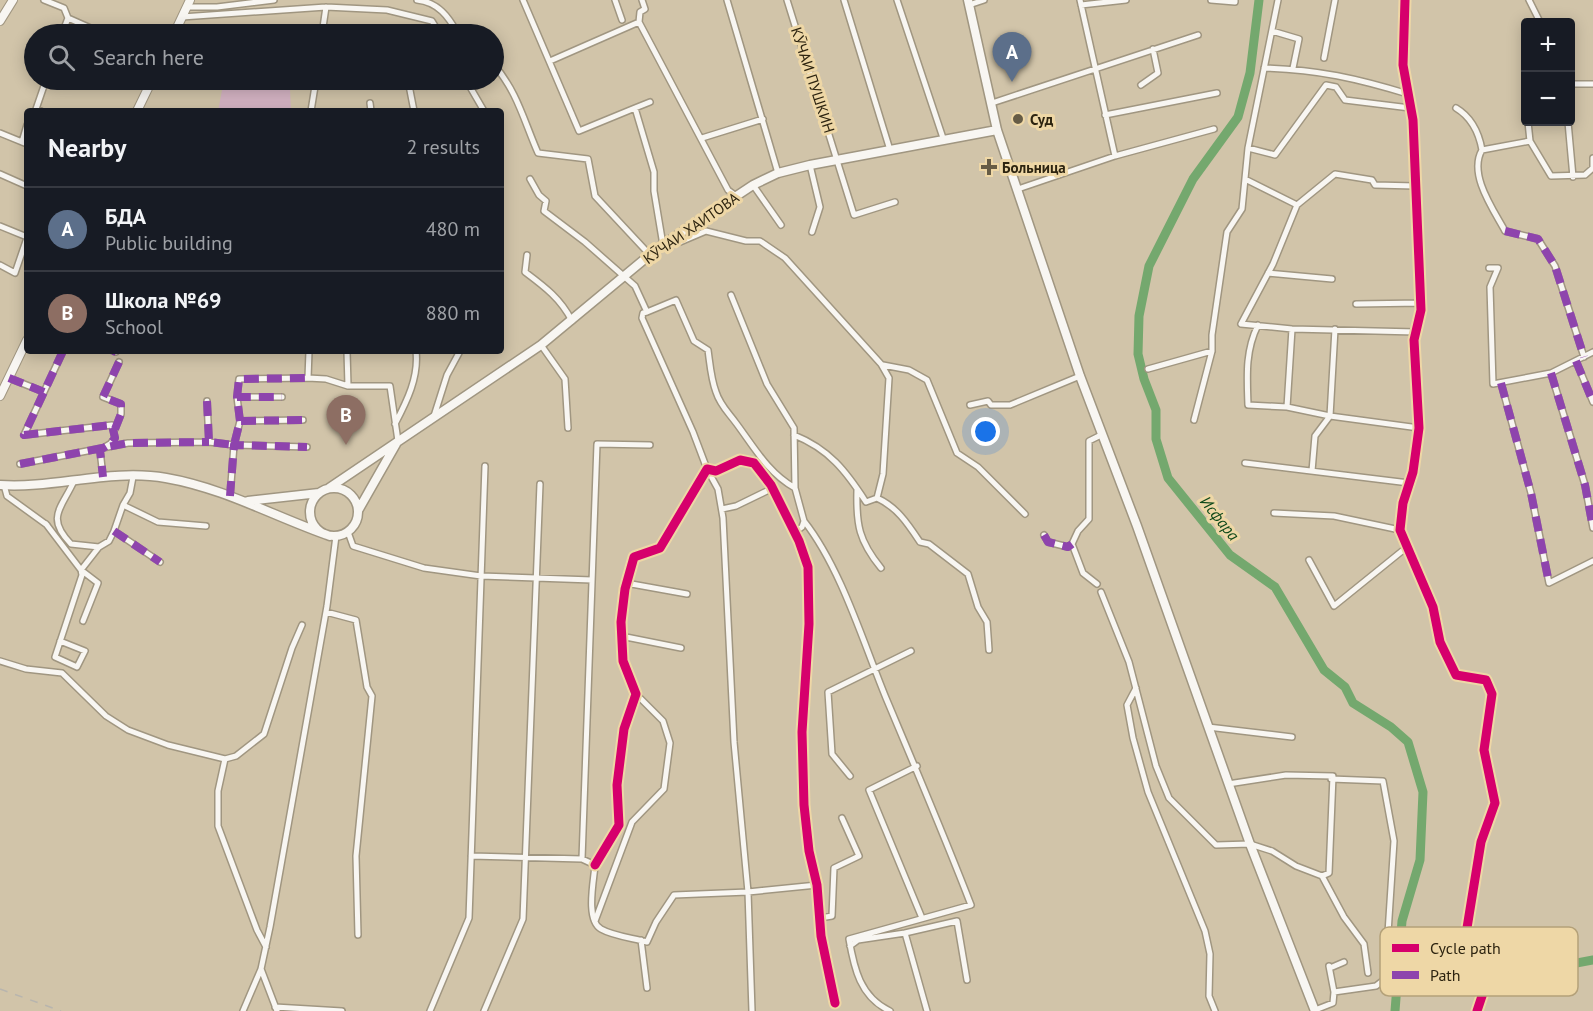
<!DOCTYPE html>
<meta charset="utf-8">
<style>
body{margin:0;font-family:"PT Sans",sans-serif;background:#20242c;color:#f1f3f6}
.controls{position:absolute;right:18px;top:18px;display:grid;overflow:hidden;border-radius:6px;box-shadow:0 3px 15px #0003}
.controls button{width:54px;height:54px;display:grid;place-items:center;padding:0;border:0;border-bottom:2px solid #363941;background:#171b24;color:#f1f3f6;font:30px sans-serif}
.you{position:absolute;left:986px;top:432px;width:21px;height:21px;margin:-15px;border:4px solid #fff;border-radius:50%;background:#1a73e8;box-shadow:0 0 0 9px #1a73e833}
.badge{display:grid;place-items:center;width:39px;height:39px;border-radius:50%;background:#0f766e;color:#fff;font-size:20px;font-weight:700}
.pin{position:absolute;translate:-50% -50px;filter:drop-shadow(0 2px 3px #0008)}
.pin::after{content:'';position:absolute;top:32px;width:21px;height:18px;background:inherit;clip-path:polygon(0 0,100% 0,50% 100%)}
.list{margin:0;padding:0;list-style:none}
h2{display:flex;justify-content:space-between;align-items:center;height:78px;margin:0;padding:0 24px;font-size:26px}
h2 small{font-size:20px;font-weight:400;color:#9ea1a6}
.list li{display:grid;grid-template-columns:39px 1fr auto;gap:18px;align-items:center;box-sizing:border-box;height:84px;padding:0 24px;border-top:2px solid #363941}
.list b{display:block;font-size:22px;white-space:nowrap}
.list p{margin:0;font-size:20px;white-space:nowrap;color:#9ea1a6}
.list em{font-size:20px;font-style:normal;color:#9ea1a6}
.icon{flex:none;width:33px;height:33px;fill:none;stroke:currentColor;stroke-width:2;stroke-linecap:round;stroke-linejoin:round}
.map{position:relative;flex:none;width:1593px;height:1011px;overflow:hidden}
.search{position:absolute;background:#171b24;box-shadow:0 3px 15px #0003;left:24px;top:24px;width:480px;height:66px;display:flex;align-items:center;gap:15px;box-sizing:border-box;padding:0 21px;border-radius:33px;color:#9ea1a6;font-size:22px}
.panel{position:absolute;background:#171b24;box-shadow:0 3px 15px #0003;left:24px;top:108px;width:480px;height:246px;border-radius:6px}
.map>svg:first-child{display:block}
.green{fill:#d5b4c4}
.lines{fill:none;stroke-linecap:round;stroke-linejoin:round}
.river{stroke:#74a86e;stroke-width:9}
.street-casing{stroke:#a09681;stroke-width:8}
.secondary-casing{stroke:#a09681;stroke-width:10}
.primary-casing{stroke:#a09681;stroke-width:11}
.street{stroke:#f8f6f2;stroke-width:5}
.secondary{stroke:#f8f6f2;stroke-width:8}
.primary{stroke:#f8f6f2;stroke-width:8}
.rail{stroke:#b8b5ae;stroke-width:1.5;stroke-dasharray:8 8;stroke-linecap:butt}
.quiet{stroke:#8e44ad;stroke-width:8;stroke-dasharray:15 8;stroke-linecap:butt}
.cycleway-casing{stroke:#eed7a6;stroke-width:13}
.cycleway{stroke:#d6006c;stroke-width:9}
.poi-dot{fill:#665c46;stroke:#eed7a6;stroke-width:2}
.labels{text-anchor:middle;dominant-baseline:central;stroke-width:6;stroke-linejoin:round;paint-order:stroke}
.street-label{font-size:15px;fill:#2d2410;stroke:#eed7a6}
.poi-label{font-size:15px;font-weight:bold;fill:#2d2410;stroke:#eed7a6;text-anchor:start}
.water-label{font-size:16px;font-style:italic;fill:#0e4819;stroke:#eed7a6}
.key{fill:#eed7a6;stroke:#b4a179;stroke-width:1.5}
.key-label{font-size:16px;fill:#2d2410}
</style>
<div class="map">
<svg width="1593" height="1011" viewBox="0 0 1593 1011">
<rect width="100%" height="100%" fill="#d1c4a9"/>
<path class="green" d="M224,80H294L290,89L291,111H218Z"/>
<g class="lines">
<path class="river" d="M1259,0L1250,73L1238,117L1193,179L1149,266L1139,316L1138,354L1144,379L1156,410V439L1168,478L1230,555L1275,587L1324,670L1345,687L1353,703L1391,727L1408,742L1423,792L1420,860L1402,921L1395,1011
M1428,991L1593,960"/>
<defs>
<path id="street" d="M44,0L64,8L68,18L104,34
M417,0C438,2 449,17 458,34
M523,0L579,131L635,108L654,172V191L663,245L680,242L706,231L746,241H760L785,258L881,364L889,378L883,474L877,498L866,502C846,471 829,449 794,435
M615,0L622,20
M642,0L645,9L640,12L639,22L728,190L736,196
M727,0L778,173
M787,0L854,215L895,202
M844,0L890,150
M897,0L944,141
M1080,0L1115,156
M1211,0L1235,2V0
M1405,0L1403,65L1413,120L1421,310L1414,340L1419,428L1413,472L1403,503L1400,530L1433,607L1440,642L1456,675L1486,680L1492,694L1484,750L1495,803L1481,842L1466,934L1472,953L1483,968L1485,987L1477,1011
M1529,0L1540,22
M969,5L984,0
M1081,5L1126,0
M188,7H217L274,0
M182,17L326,7L387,10L432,21L440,34
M1272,31L1299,39L1293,68
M62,34L68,18
M322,34L326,7
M1324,58L1335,0
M550,61L639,22
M494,65C517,91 524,121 538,153L588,159L595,196L650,255
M1264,68C1316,69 1359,79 1408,94
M408,80L414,111
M466,80L484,111
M1570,84H1593
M1141,85L1158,73L1153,49
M370,103L371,111
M992,103L1198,35
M635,108L650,102
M1456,108C1471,117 1479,133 1482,150
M41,111L36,109L46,80
M311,111L316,80
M1105,115L1217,93
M1528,122L1530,141L1551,176L1585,175L1593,168V158
M1568,122L1573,177
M0,133L27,144
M702,138L763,119
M1530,141L1482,150C1468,174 1493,209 1505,231L1538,239L1555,266L1584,357
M22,142L27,125
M1248,148L1275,155L1326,85L1336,87L1345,100L1410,108
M810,165L820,207L812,232
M0,174L27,186
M530,179L539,195L546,201L544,211L585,242L635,286L647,312L643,313L642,318L693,432L707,469L718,489L723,518L734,742L748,892L752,1011
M1245,179L1297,205
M753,185L781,225
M1415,186L1375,185L1372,180L1335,174L1297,205L1273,264L1241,324L1292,329L1416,332
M1018,189L1115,156L1214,129
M0,226L27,237
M527,255L525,272C545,287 561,299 572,321
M0,265L15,273L27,238
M1489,268H1498L1490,287L1493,384L1551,373L1593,352
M1268,273L1332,279
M731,295L767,384L794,428L795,488
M1356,304L1421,303
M647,312L676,300L694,341L708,350C710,364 711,379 716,392C720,405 728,412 736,423C754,447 768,473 795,488L804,521L802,527L795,532
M1258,325C1245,351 1247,377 1248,405L1287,407L1330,416L1335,329
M541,345L565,379L568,428
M63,351L24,435L112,425L115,438L110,444L100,450L103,477
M113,351L116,352
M309,351L308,378L326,379L348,386H390L398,441
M347,351L348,386
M1576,361L1593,402
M883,365L909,370L927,380L957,453L978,467L1025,514
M1148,369L1212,351
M1551,373L1585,485L1593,528
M9,378L44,392
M1501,383L1531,493L1549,583L1593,561
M237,397L239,379L308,378
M207,401L209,442L234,445L240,421L303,420
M970,405L988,401L991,405H1010L1080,376
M1287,407L1292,329
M434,416L447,375L460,351
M1194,420L1212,351V335L1227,232L1242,209L1248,148L1278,0
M240,421L237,397H282
M395,424C407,401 419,377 416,351
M115,429L121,414V404L103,397L119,362
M1245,463L1409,483
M20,464L128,443L209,442
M1312,471L1315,436L1330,416L1419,428
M133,477L130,493L123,505L158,522L206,526
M74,481C62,508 45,517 71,544L99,547L109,541L114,531L123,505
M4,485L7,496L47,525
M857,490C856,525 859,541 881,568
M230,496L234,445L307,447
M877,498C897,507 908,524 920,542L929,544L968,574L978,607L987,622L989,650
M722,509L736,506L773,488
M1274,513L1334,516L1400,530
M804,521C841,568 863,642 886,698C915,767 944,835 971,905L849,939C854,968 860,997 890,1011
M46,524L81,570L82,575L55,657L77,667L85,651L60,641
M114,531L160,562
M348,532L353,546L424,568L481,576L592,580
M1044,535L1048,542L1068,547L1072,544
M1309,560L1334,606L1407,547
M626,583L687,594
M1097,584L1083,573L1072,544L1078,531L1089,519V441L1101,435
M1101,592L1129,662L1156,766L1169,798L1216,845L1250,844L1272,851L1296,866L1322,876L1344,917L1364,944L1368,973
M326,612L356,620L367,687L372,696L356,856L358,935
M83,621L98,583L81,570L99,547
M621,636L681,648
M0,661L26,669L62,673L106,716L128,730L168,745L225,759L218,791V826L257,930L266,947
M1136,688L1127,705L1133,738L1148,792L1205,931L1210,954L1209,996L1215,1011
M1208,727L1292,737
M225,759L236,756L264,734L292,648L302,625
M917,766L869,790L922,918
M850,776L832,754L828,692L911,651
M1228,784L1286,775L1333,776L1329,873L1322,876
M471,856L582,859L595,865C594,880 585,920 601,929C613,936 633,938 647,942L656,922L674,895L748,892L817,885
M582,859L597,444L650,445
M595,865L619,825L617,785L624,729L636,694L623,661L621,622L625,589L634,557L660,548L707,469L716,471L740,460L754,463L771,485L799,541L808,567L809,624L802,732L804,805L809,851L817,885L821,936L835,1003
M820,918L832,916L834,868L859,856L842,818
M595,921L632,822L664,789L670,743L663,721L636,694
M641,940L647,988
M850,946L858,940L905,933
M1329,966L1334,992
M1330,968L1344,962
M261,969L277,1011
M275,1007L342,1011
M1315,1010L1333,1003L1334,992L1376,986L1385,979L1394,841L1383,781L1331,779
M243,1011L261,969L270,927L327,606L336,536
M430,1011L469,918L485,466
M484,1011L523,919L540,484
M927,1011L905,933L957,921L967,980"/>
<path id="secondary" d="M0,21L13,0
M174,34L190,0
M137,111L152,80
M0,396L27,340"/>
<path id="primary" d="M968,0L997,130L1080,376L1137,526L1250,844L1315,1011
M0,485C53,489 111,468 166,478C224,488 275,517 330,536
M310 512a24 24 0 1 1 48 0a24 24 0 1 1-48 0Z
M329,488L541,345L658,248L753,185L778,173L810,165L997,130
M248,501L319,493
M359,509L396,444"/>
</defs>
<use href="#street" class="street-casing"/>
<use href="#secondary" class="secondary-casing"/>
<use href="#primary" class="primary-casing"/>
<use href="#street" class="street"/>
<use href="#secondary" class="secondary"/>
<use href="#primary" class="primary"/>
<path class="rail" d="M0,989L61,1011"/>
<path class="quiet" d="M1505,231L1538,239L1555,266L1584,357
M63,351L24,435L112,425L115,438L110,444L100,450L103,477
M113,351L116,352
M1576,361L1593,402
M1551,373L1585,485L1593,528
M9,378L44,392
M1501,383L1531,493L1549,583
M237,397L239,379L308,378
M207,401L209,442L234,445L240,421L303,420
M240,421L237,397H282
M115,429L121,414V404L103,397L119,362
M20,464L128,443L209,442
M230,496L234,445L307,447
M114,531L160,562
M1044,535L1048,542L1068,547L1072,544"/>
<defs>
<path id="cycleway" d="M1405,0L1403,65L1413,120L1421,310L1414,340L1419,428L1413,472L1403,503L1400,530L1433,607L1440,642L1456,675L1486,680L1492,694L1484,750L1495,803L1481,842L1466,934L1472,953L1483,968L1485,987L1477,1011
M595,865L619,825L617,785L624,729L636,694L623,661L621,622L625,589L634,557L660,548L707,469L716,471L740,460L754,463L771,485L799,541L808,567L809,624L802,732L804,805L809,851L817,885L821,936L835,1003"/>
</defs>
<use href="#cycleway" class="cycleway-casing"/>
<use href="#cycleway" class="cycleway"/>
</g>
<g class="poi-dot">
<circle cx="1018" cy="119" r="6"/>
<path d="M986 158h6v6h6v6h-6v6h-6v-6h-6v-6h6z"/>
</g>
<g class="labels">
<g class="street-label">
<text transform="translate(813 80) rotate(72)">КӮЧАИ ПУШКИН</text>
<text transform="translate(691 228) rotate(-35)">КӮЧАИ ХАИТОВА</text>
</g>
<g class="poi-label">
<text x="1030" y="119">Суд</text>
<text x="1002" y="167">Больница</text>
</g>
<g class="water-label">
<text transform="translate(1220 518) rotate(51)">Исфара</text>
</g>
</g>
<rect x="1380" y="927" width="198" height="69" rx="9" class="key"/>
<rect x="1392" y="944" width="27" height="8" fill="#d6006c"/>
<rect x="1392" y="971" width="27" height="8" fill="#8e44ad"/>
<g class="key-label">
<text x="1430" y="954">Cycle path</text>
<text x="1430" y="981">Path</text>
</g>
</svg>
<div class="controls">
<button>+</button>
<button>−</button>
</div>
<div class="you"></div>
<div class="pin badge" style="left:1012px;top:82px;background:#5c6f8a">A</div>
<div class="pin badge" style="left:346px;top:445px;background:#8d6e63">B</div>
<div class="search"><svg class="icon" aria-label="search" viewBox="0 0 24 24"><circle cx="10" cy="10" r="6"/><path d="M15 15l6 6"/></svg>Search here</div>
<section class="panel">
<h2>Nearby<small>2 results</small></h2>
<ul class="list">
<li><span class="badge" style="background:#5c6f8a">A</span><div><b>БДА</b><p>Public building</p></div><em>480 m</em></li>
<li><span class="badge" style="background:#8d6e63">B</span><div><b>Школа №69</b><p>School</p></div><em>880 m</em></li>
</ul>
</section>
</div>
